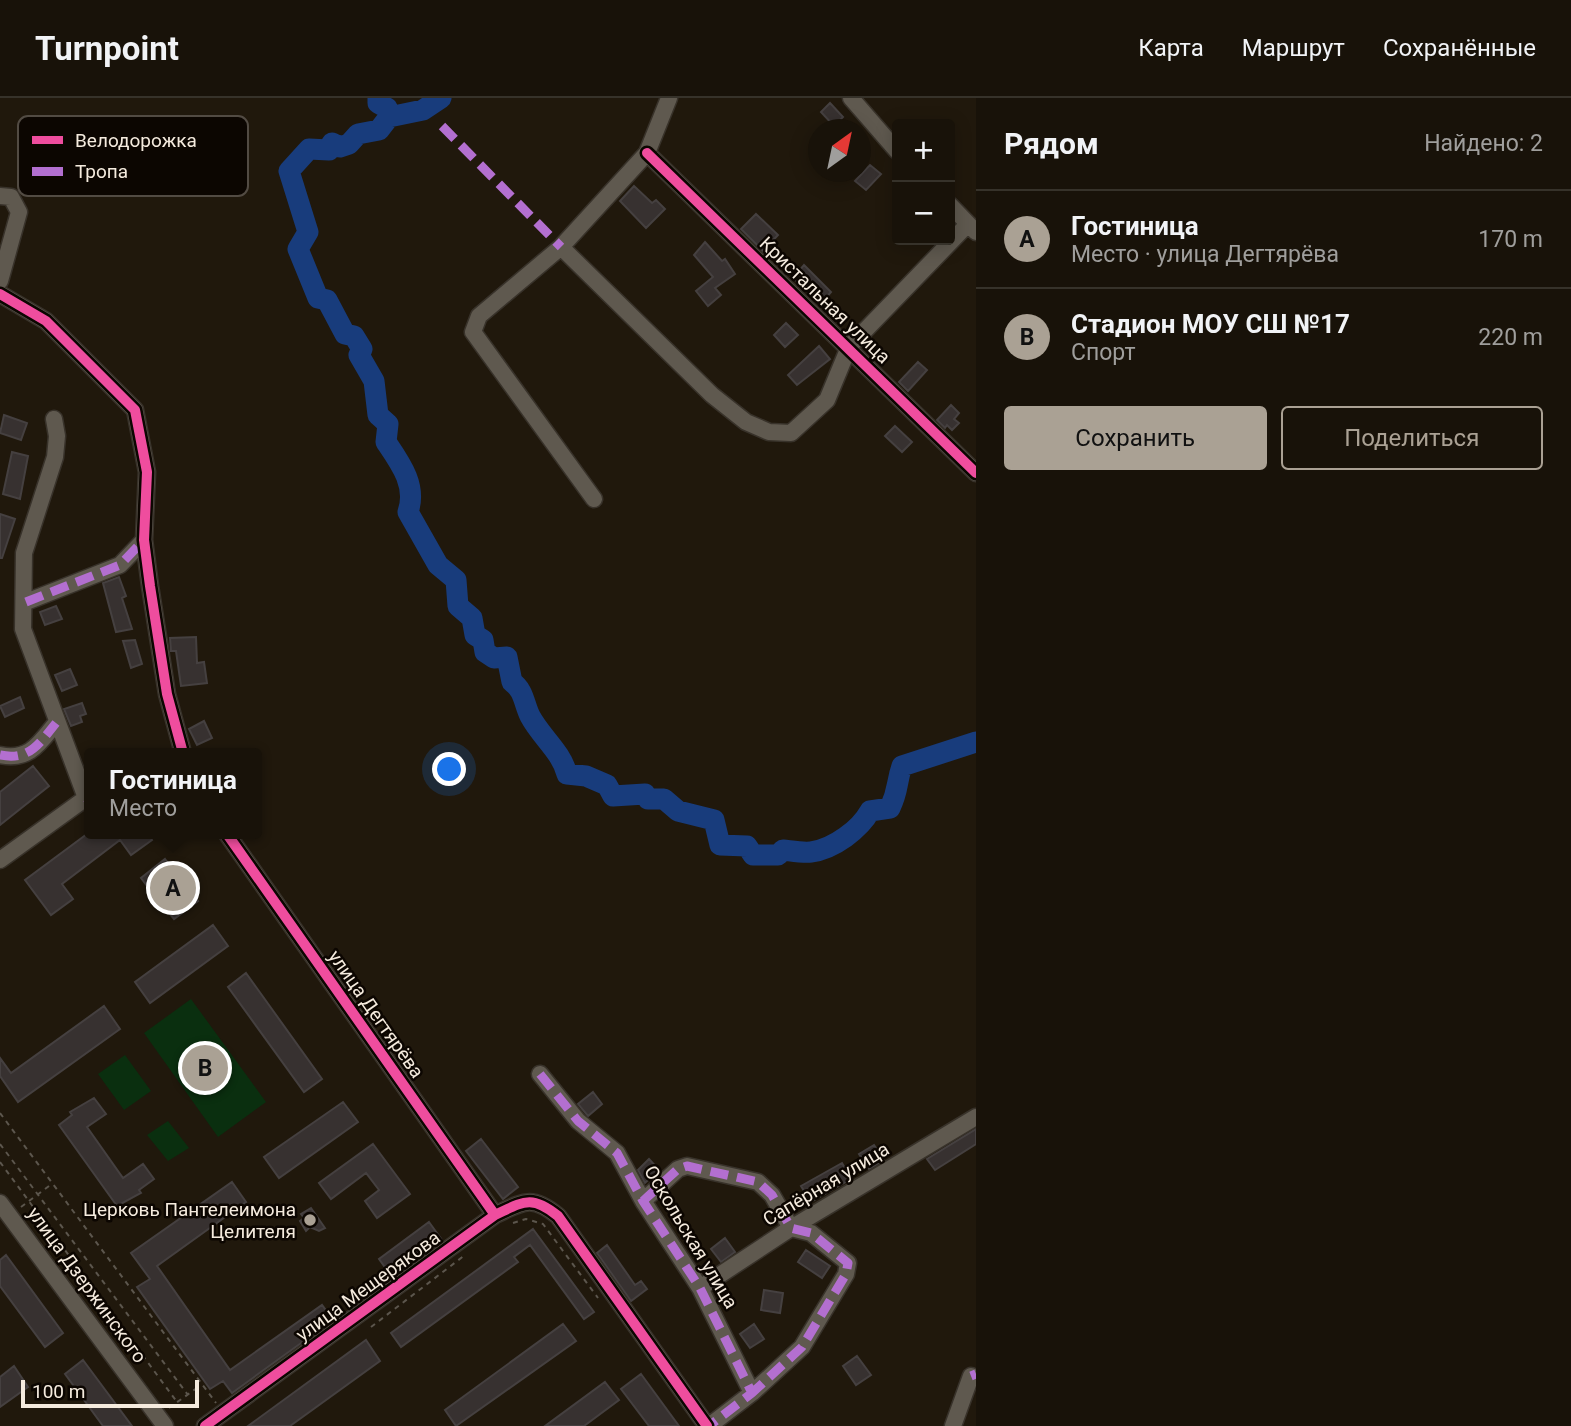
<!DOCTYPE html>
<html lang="ru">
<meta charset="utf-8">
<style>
body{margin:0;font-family:Roboto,sans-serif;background:#211b12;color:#f1f3f6}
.controls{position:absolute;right:21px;top:21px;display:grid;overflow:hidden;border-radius:7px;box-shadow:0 4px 18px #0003}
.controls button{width:63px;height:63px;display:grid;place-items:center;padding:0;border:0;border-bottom:2px solid #36322a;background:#181209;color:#f1f3f6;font:35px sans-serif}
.compass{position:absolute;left:808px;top:21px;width:63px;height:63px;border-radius:50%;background:#181209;box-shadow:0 4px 18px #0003;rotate:33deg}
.scale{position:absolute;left:21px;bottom:18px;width:178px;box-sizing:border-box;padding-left:7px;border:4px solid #f5ebde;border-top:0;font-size:19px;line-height:24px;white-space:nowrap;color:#f5ebde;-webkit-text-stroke:5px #0c0601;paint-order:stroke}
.you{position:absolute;left:450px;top:672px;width:24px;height:24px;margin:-18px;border:5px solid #fff;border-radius:50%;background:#1a73e8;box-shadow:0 0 0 10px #1a73e833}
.badge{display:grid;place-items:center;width:46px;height:46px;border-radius:50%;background:#aaa194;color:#111;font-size:23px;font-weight:700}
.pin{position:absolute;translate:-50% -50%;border:4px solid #fff;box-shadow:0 2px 7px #0006}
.popup{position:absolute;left:84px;top:650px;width:178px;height:91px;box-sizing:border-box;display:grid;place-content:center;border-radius:7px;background:#181209;filter:drop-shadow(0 2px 5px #0005);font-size:23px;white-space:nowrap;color:#9f9e9c}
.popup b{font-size:26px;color:#f1f3f6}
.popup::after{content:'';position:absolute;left:50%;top:100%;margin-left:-14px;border:14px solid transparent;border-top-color:#181209}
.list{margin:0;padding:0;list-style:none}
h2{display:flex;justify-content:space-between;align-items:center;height:91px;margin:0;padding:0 28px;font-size:30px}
h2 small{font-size:23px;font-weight:400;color:#9f9e9c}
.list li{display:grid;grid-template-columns:46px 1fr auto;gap:21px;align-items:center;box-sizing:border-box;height:98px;padding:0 28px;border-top:2px solid #36322a}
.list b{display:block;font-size:26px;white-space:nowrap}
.list p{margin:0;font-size:23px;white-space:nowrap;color:#9f9e9c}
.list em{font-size:23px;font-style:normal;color:#9f9e9c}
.actions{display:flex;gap:14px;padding:21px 28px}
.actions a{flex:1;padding:16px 0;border:2px solid #aaa194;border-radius:7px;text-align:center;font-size:24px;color:#aaa194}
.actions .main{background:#aaa194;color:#111}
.map{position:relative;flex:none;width:976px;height:1328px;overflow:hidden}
header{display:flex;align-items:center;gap:42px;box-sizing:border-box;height:98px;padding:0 35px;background:#181209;border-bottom:2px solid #36322a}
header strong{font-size:33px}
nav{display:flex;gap:38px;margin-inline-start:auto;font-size:24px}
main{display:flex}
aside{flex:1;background:#181209}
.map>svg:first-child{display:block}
.green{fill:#0a2f0f}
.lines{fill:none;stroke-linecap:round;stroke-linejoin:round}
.river{stroke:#183c7c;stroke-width:21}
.building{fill:#373130;stroke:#454040;stroke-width:2}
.minor-casing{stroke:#38322a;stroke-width:19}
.path{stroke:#5c564d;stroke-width:2;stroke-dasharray:5 5;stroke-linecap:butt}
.minor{stroke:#5f594f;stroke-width:16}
.quiet{stroke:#b36fd0;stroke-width:9;stroke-dasharray:18 9;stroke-linecap:butt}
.cycleway-casing{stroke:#0c0601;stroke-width:15}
.cycleway{stroke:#ef4d9e;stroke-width:10}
.poi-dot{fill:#aaa194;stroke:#0c0601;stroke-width:2.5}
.labels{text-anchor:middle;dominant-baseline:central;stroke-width:5;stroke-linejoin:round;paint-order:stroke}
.street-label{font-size:19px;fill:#f5ebde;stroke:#0c0601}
.poi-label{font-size:19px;fill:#f5ebde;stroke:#0c0601;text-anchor:end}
.key{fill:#0c0601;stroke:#524b43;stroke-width:2}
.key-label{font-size:19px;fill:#f5ebde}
</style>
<header>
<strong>Turnpoint</strong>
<nav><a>Карта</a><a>Маршрут</a><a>Сохранённые</a></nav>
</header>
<main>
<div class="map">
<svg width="976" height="1328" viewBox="0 0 976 1328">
<rect width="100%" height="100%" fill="#20180c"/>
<path class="green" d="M191,901L266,1004L218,1039L144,935Z
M125,957L151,993L124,1012L98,976Z
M168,1023L189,1050L168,1063L147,1037Z"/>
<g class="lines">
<path class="river" d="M378,0V5L387,10L389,19L379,32L358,36L349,46L340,49L332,45L329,52L309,51L289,73L308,134L298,151L318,200L327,202L345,236L354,238L362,251L359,257L374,283L378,317L388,326L386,344C401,366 417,388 408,414L438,467L456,482L458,508L472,520L475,537L483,542L485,554L494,560L507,559L512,584C524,592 524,606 530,618C541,639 561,653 567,676L586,678L607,687L613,698L645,696L648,701H664L678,713L714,722L720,747L747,748L753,757H778L783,752C792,753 803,755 811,754C834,751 860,731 870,713L890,710C899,691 896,685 902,668L976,644
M389,19L423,12L441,0"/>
</g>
<path class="building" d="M830,5L843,19L834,28L821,14Z
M870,67L881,76L866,92L855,83Z
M634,88L652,105L656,102L665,111L646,130L620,103Z
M756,116L778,137L763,153L741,131Z
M705,144L722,163L725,161L735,176L715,190L721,197L708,208L696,193L713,179L694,157Z
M804,167L831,194L821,206L793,180Z
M786,225L798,237L785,249L774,237Z
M819,248L830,261L797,287L788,277Z
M918,264L927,272L908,293L899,284Z
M951,307L959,315L954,321L959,325L952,332L947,327L945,330L937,322Z
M4,317L27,325L21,342L0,335Z
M895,328L912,344L902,354L885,338Z
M12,354L28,358L20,401L3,396Z
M0,416L15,421L2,460H0Z
M119,479L126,498L122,500L132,531L116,534L103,485Z
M56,508L62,521L45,527L40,514Z
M196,539L197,565L204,564L207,585L181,588L176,553H171L170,540Z
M135,542L142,566L131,570L123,543Z
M70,571L77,587L62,593L55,577Z
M20,599L24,610L5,619L0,608Z
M82,605L86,616L80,618L82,624L71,628L64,611Z
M204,623L212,640L197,647L189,631Z
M33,668L49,688L0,727V694Z
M87,736H148L152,742L131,757L120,742L62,786L73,801L51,817L25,782Z
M165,761L198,803L174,821L165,810L170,806L156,788L150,792L141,780Z
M213,827L228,848L150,905L135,884Z
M246,875L322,981L304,994L228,889Z
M104,908L120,931L18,1004L0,978V960L11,975Z
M593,994L602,1006L588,1018L578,1006Z
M94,1000L106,1016L87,1029L123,1080L143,1066L154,1081L139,1092L141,1095L117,1108L59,1027L72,1017L70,1014Z
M343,1004L358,1024L279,1080L264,1059Z
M976,1031V1046L935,1072L927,1061Z
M481,1041L518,1089L503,1101L466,1053Z
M373,1046L410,1096L377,1120L365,1103L379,1092L366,1075L331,1101L319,1085Z
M874,1047L884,1062L869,1071L859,1056Z
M649,1061L659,1072L645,1085L638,1072Z
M842,1065L851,1081L811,1104L801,1088Z
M232,1084L246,1104L157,1168L230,1272L322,1207L333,1222L232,1295L223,1283L210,1291L137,1189L150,1181L131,1155Z
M311,1110L325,1130L319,1133L310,1129L306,1133L300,1123L304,1120L301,1116Z
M429,1124L442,1142L392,1179L379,1161Z
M533,1131L594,1214L584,1221L530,1147L514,1159L518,1164L401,1249L391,1235Z
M725,1140L735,1154L721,1164L711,1151Z
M607,1147L635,1187L641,1183L647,1191L631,1203L597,1155Z
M806,1152L830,1168L822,1180L798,1164Z
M6,1157L63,1235L45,1249L0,1188V1162Z
M764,1192L783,1195L780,1215L761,1212Z
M563,1226L576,1243L456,1328L445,1312Z
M754,1226L764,1241L750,1250L740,1236Z
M366,1242L380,1263L290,1328H248Z
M857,1258L871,1277L856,1287L843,1268Z
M83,1262L132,1328H103L65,1276Z
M14,1268L28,1289L0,1309V1279Z
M641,1276L679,1328H649L621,1291Z
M605,1284L619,1302L584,1328H545Z"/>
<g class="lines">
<defs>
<path id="minor" d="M851,0L897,53
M647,55L976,375
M0,98L11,99L19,114L0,183
M950,107L976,134
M561,149L712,297L746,324L769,334L791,335L827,302L849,249L968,126
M0,196L46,223L135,312L147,374L144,442L150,488L167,596L183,655
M594,401L473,234L479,218L561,149L647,55L669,0
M26,504L120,467L144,442
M0,657C29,663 39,646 56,625
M227,736L495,1117
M0,762L86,700L23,531L24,455L55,359L57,338L54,321
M540,976L578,1023L617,1055L643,1103L700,1190L752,1295L709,1328
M643,1103L678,1071L687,1068L758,1084L772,1097L791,1130L811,1135L848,1165L846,1176L802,1249L752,1295
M0,1105L165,1328
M700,1190L791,1130L976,1019
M205,1328L495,1117C523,1104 531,1096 558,1118L707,1328
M953,1328L971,1278"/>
</defs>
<use href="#minor" class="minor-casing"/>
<path class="path" d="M0,1015L216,1305
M0,1046L188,1297
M0,1064L177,1304
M21,1109L53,1085
M513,1125L526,1121L543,1126L598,1200
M371,1229L465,1157
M169,1310L201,1287"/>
<use href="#minor" class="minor"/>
<path class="quiet" d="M442,28L561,149
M26,504L120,467L144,442
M0,657C29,663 39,646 56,625
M86,700L89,702
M540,976L578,1023L617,1055L643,1103L700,1190L752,1295L709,1328
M643,1103L678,1071L687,1068L758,1084L772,1097L791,1130L811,1135L848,1165L846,1176L802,1249L752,1295
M971,1278L976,1276"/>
<defs>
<path id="cycleway" d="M647,55L976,375
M0,196L46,223L135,312L147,374L144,442L150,488L167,596L183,655
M227,736L495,1117
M205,1328L495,1117C523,1104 531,1096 558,1118L707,1328"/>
</defs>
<use href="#cycleway" class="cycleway-casing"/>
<use href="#cycleway" class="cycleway"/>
</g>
<circle class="poi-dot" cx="310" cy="1122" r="7"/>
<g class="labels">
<g class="street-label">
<text transform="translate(825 202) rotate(44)">Кристальная улица</text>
<text transform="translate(376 916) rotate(55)">улица Дегтярёва</text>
<text transform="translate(826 1086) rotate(-31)">Сапёрная улица</text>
<text transform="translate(691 1139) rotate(59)">Оскольская улица</text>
<text transform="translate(87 1187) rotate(54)">улица Дзержинского</text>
<text transform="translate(368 1188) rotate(-36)">улица Мещерякова</text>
</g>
<g class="poi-label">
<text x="296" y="1111">Церковь Пантелеимона<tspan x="296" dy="22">Целителя</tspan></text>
</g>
</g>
<rect x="18" y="18" width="230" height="80" rx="10" class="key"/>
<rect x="32" y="38" width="31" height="8" fill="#ef4d9e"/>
<rect x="32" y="69" width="31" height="9" fill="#b36fd0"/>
<g class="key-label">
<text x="75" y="49">Велодорожка</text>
<text x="75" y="80">Тропа</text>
</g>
</svg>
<div class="controls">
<button>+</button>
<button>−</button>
</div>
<svg class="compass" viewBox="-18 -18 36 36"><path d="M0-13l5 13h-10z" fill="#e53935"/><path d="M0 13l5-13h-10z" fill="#9f9e9c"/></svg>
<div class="scale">100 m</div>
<div class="you"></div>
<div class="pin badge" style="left:173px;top:790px">A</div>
<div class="popup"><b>Гостиница</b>Место</div>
<div class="pin badge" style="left:205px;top:970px">B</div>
</div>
<aside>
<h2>Рядом<small>Найдено: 2</small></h2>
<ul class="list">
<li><span class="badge">A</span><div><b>Гостиница</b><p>Место · улица Дегтярёва</p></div><em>170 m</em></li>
<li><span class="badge">B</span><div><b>Стадион МОУ СШ №17</b><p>Спорт</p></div><em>220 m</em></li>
</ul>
<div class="actions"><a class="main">Сохранить</a><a>Поделиться</a></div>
</aside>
</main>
